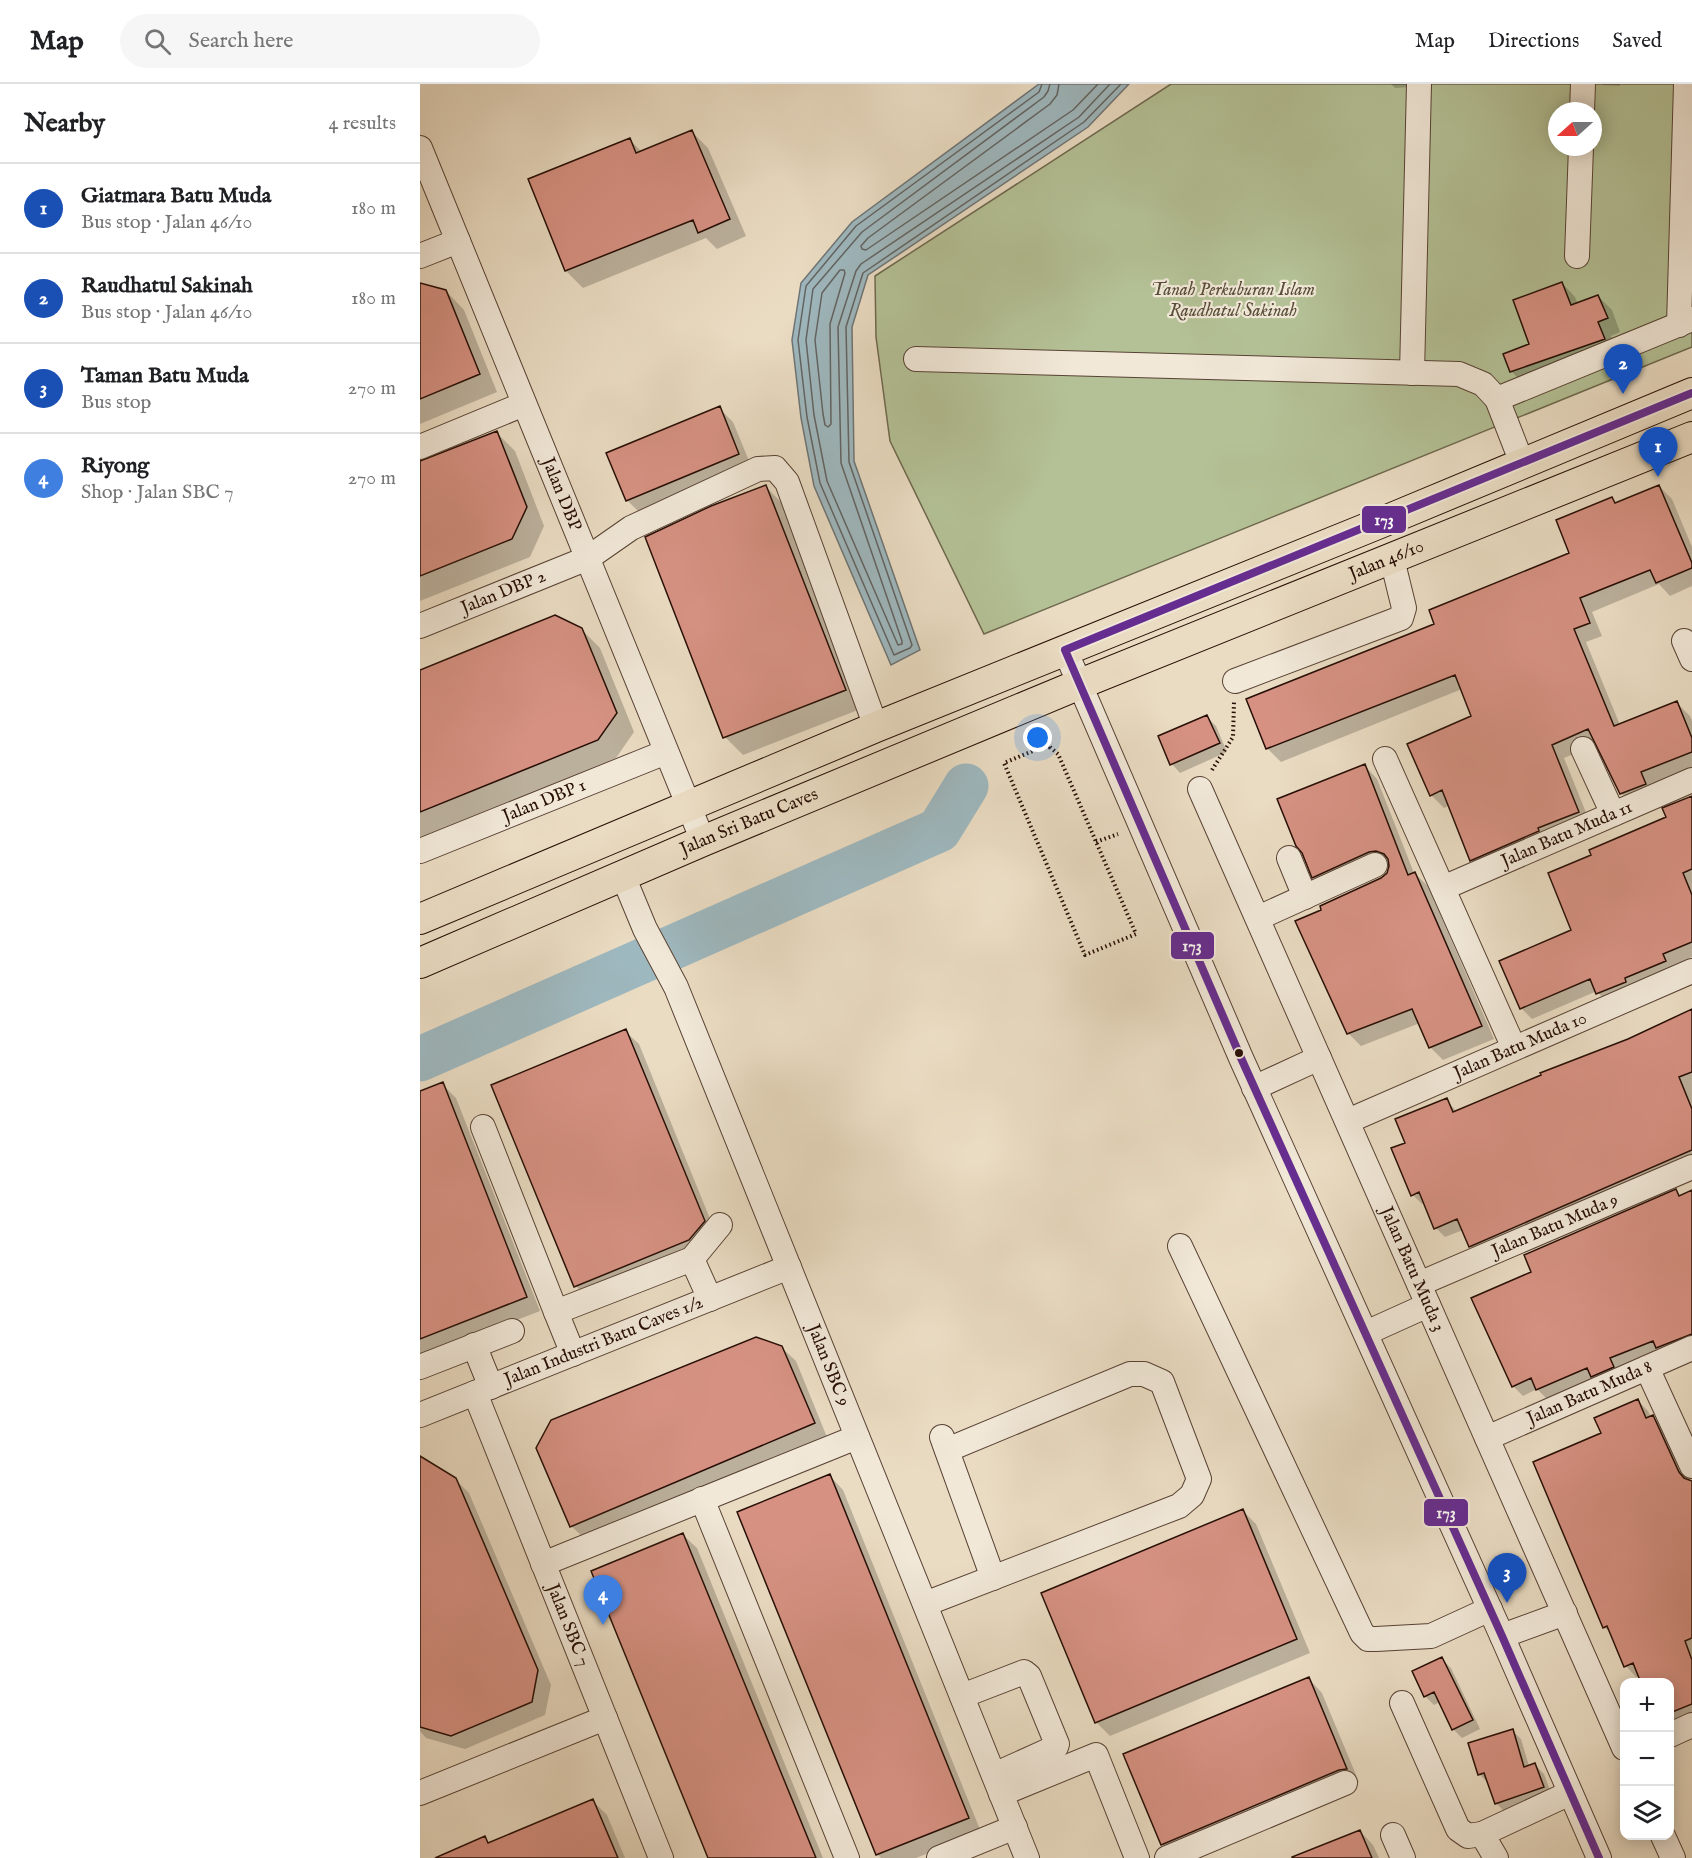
<!DOCTYPE html>
<meta charset="utf-8">
<style>
body{margin:0;font-family:"IM FELL English",serif;background:#f6f6f6;color:#202124}
.controls{position:absolute;right:18px;bottom:18px;display:grid;overflow:hidden;border-radius:12px;box-shadow:0 3px 15px #0003}
.controls button{width:54px;height:54px;display:grid;place-items:center;padding:0;border:0;border-bottom:2px solid #e0e0e0;background:#fff;color:#202124;font:30px sans-serif}
.compass{position:absolute;left:1128px;top:18px;width:54px;height:54px;border-radius:50%;background:#fff;box-shadow:0 3px 15px #0003;rotate:249deg}
.you{position:absolute;left:618px;top:654px;width:21px;height:21px;margin:-15px;border:4px solid #fff;border-radius:50%;background:#1a73e8;box-shadow:0 0 0 9px #1a73e833}
.badge{display:grid;place-items:center;width:39px;height:39px;border-radius:50%;background:#7c3aed;color:#fff;font-size:20px;font-weight:700}
.pin{position:absolute;translate:-50% -50px;filter:drop-shadow(0 2px 3px #0008)}
.pin::after{content:'';position:absolute;top:32px;width:21px;height:18px;background:inherit;clip-path:polygon(0 0,100% 0,50% 100%)}
.list{margin:0;padding:0;list-style:none}
h2{display:flex;justify-content:space-between;align-items:center;height:78px;margin:0;padding:0 24px;font-size:26px}
h2 small{font-size:20px;font-weight:400;color:#757577}
.list li{display:grid;grid-template-columns:39px 1fr auto;gap:18px;align-items:center;box-sizing:border-box;height:90px;padding:0 24px;border-top:2px solid #e0e0e0}
.list b{display:block;font-size:22px;white-space:nowrap}
.list p{margin:0;font-size:20px;white-space:nowrap;color:#757577}
.list em{font-size:20px;font-style:normal;color:#757577}
.icon{flex:none;width:33px;height:33px;fill:none;stroke:currentColor;stroke-width:2;stroke-linecap:round;stroke-linejoin:round}
.map{position:relative;flex:none;width:1272px;height:1774px;overflow:hidden}
header{display:flex;align-items:center;gap:36px;box-sizing:border-box;height:84px;padding:0 30px;background:#fff;border-bottom:2px solid #e0e0e0}
header strong{font-size:28px}
nav{display:flex;gap:33px;margin-inline-start:auto;font-size:21px}
.search{width:420px;height:54px;background:#f6f6f6;display:flex;align-items:center;gap:15px;box-sizing:border-box;padding:0 21px;border-radius:33px;color:#757577;font-size:22px}
main{display:flex}
aside{flex:1;background:#fff}
.map>svg:first-child{display:block}
.green{fill:#b4c196;stroke:#6e684e;stroke-width:1.5;fill-rule:evenodd}
.water{fill:#9eb8bf;stroke:#6e7475;stroke-width:1.5}
.shadow{fill:#0003}
.lines{fill:none;stroke-linecap:round;stroke-linejoin:round}
.shore{stroke:#626362;stroke-width:1.5}
.river{stroke:#9eb8bf;stroke-width:45}
.building{fill:#d69182;stroke:#270e05;stroke-width:1.5}
.minor-casing{stroke:#584234;stroke-width:26}
.major-casing{stroke:#270e05;stroke-width:32}
.path{stroke:#270e05;stroke-width:4;stroke-dasharray:1.5 3;stroke-linecap:butt}
.minor{stroke:#f1e8d8;stroke-width:24}
.major{stroke:#eadcc3;stroke-width:30}
.bus-1-casing{stroke:#f1e8d8;stroke-width:12}
.bus-1{stroke:#662d91;stroke-width:8}
.bus-dot{fill:#270e05;stroke:#f1e8d8;stroke-width:2}
.labels{text-anchor:middle;dominant-baseline:central;stroke-width:4.5;stroke-linejoin:round;paint-order:stroke}
.park-label{font-size:18px;font-style:italic;fill:#584d38;stroke:#f1e8d8}
.street-label{font-size:18px;fill:#270e05;stroke:#f1e8d8}
.line-badge{stroke:#f1e8d8;stroke-width:2}
.badge-label{font-size:16px;text-anchor:middle;font-weight:bold;fill:#fff}
</style>
<header>
<strong>Map</strong>
<div class="search"><svg class="icon" aria-label="search" viewBox="0 0 24 24"><circle cx="10" cy="10" r="6"/><path d="M15 15l6 6"/></svg>Search here</div>
<nav><a>Map</a><a>Directions</a><a>Saved</a></nav>
</header>
<main>
<aside>
<h2>Nearby<small>4 results</small></h2>
<ul class="list">
<li><span class="badge" style="background:#1a4fb4">1</span><div><b>Giatmara Batu Muda</b><p>Bus stop · Jalan 46/10</p></div><em>180 m</em></li>
<li><span class="badge" style="background:#1a4fb4">2</span><div><b>Raudhatul Sakinah</b><p>Bus stop · Jalan 46/10</p></div><em>180 m</em></li>
<li><span class="badge" style="background:#1a4fb4">3</span><div><b>Taman Batu Muda</b><p>Bus stop</p></div><em>270 m</em></li>
<li><span class="badge" style="background:#3f7fe0">4</span><div><b>Riyong</b><p>Shop · Jalan SBC 7</p></div><em>270 m</em></li>
</ul>
</aside>
<div class="map">
<svg width="1272" height="1774" viewBox="0 0 1272 1774">
<rect width="100%" height="100%" fill="#eadcc3"/>
<filter id="stains"><feTurbulence type="fractalNoise" baseFrequency=".00333" numOctaves="4"/><feColorMatrix values="0 0 0 0 .2 0 0 0 0 .09 0 0 0 0 .02 0 0 0 .5 -.17"/></filter>
<radialGradient id="worn" r=".72"><stop offset=".6" stop-color="#630" stop-opacity="0"/><stop offset="1" stop-color="#630" stop-opacity=".3"/></radialGradient>
<path class="green" d="M751,0H1272V263L564,550L470,357L456,253L455,192ZM1137,27H1173V63H1137Z"/>
<path class="water" d="M619,0H709L668,43L448,191L432,243L434,377L500,566L471,581L394,402L381,334L372,256L381,199L432,138Z"/>
<path class="shadow" d="M971,0H989V3L975,4Z
M1181,0H1200V2L1183,1Z
M271,47L288,64L326,152L297,165L286,154L163,204L146,187L110,96L210,56L222,68Z
M1142,199L1155,213L1158,220L1178,212L1192,226L1200,248L1191,252L1198,269L1105,301L1091,287L1111,261Z
M0,201L26,207L44,226L77,308L0,340Z
M299,324L313,338L332,384L221,430L207,416Z
M76,348L95,367L124,442L110,473L0,517V378Z
M1239,402L1252,415L1272,463V502L1250,512L1239,500L1172,528L1182,552L1166,558L1200,641L1256,618L1270,632L1272,637V686L1214,722L1201,709L1177,660L1144,674L1171,741L1065,789L1052,776L1030,721L1024,724L1011,711L1053,633L1042,605L861,678L848,665L828,616L1016,541L1151,470L1192,415L1197,420Z
M346,403L364,421L443,624L323,671L305,653Z
M161,545L180,564L214,648L196,674L0,753V587Z
M787,633L796,642L807,668L760,689L752,680Z
M945,682L957,695L994,789L1008,802L1074,955L1023,976L1010,963L1000,939L941,962L928,949L903,827L962,795L967,791L970,779L963,780L906,805L894,793Z
M1272,712V873L1253,881L1256,888L1188,920L1177,907L1112,935L1101,924L1153,847L1173,772L1248,734Z
M1272,926V1080L1060,1172L1050,1162L1043,1146L1025,1153L1016,1144L1005,1119L1002,1120L993,1111L987,1059L1026,1016L1037,1028L1252,937Z
M205,947L219,960L297,1152L169,1216L156,1202Z
M22,1000L36,1014L120,1227L0,1274V1009Z
M1256,1107L1261,1112L1272,1108V1263L1127,1315L1117,1305L1103,1312L1093,1302L1113,1189Z
M361,1263L376,1277L407,1353L165,1455L151,1442Z
M1218,1317L1228,1327L1231,1333L1232,1332L1243,1343L1268,1396L1272,1398V1634L1250,1643V1598L1220,1591L1216,1593L1206,1582L1193,1551L1184,1543L1183,1349Z
M0,1383L35,1395L49,1409L131,1601L125,1631L45,1665L6,1654L0,1647Z
M410,1392L423,1406L561,1748L496,1774H461L457,1770Z
M823,1427L836,1440L890,1569L690,1652L676,1638Z
M263,1451L277,1464L403,1774H290Z
M1022,1575L1031,1584L1060,1645L1042,1654L1033,1645L1020,1618L1014,1621L1005,1612Z
M889,1595L902,1609L939,1698L756,1774L742,1760Z
M1092,1646L1101,1655L1109,1682L1115,1681L1124,1690L1132,1712L1085,1728L1076,1719L1068,1699L1059,1690Z
M173,1717L187,1731L205,1774H27L65,1754L70,1760Z
M940,1747L953,1761L959,1774H875Z"/>
<g class="lines">
<path class="shore" d="M622,0L619,8L436,142L386,202L378,256L387,333L400,399L474,571L490,564L492,561L429,378L426,243L443,189L664,38L701,0
M630,0L628,7L624,13L442,148L393,205L386,256L394,331L407,397L478,561L482,560V557L421,379L418,243L436,187L441,180L659,33L690,0
M639,0L637,11L630,20L448,154L441,162L442,165L446,166L653,26L678,0
M420,186H424L425,189L410,240L411,340L408,343L405,341L403,330L395,256L402,209Z"/>
<path class="river" d="M0,975L519,746L546,702"/>
</g>
<path class="building" d="M272,46L310,135L278,149L273,136L145,187L108,95L210,54L216,69Z
M1142,198L1151,221L1178,211L1188,234L1178,238L1185,255L1090,288L1083,270L1109,260L1093,216Z
M0,199L26,206L60,290L0,315Z
M300,322L319,370L206,417L186,369Z
M77,347L107,423L92,455L0,492V377Z
M346,401L426,606L303,654L225,453L291,422Z
M1239,401L1272,479V484L1236,499L1230,486L1160,514L1170,539L1154,545L1194,642L1257,617L1272,654V668L1221,688L1226,700L1200,710L1168,645L1132,661L1159,728L1118,744L1119,747L1050,777L1022,706L1010,712L987,660L1051,632L1035,591L846,665L826,615L1014,540L1009,526L1149,469L1136,436L1192,413L1195,419Z
M135,531L162,544L197,629L178,656L0,728V586Z
M787,631L800,659L750,681L738,652Z
M945,680L988,791L995,788L1062,942L1009,964L992,925L927,950L875,837L901,826L900,822L961,794L967,789L969,782L968,775L964,770L956,767L949,768L892,794L882,769L876,762L857,715Z
M1272,712V785L1263,789L1272,811V858L1243,870L1246,877L1205,894L1206,898L1176,910L1170,895L1100,925L1079,877L1151,846L1128,789L1171,771L1169,766L1246,733L1242,724Z
M1272,925V988L1259,993L1272,1025V1066L1049,1163L1037,1135L1014,1145L999,1108L991,1112L971,1064L985,1059L975,1035L1027,1014L1033,1028L1121,991L1120,989L1208,955Z
M206,945L285,1137L269,1156L154,1203L71,1001Z
M23,998L107,1213L0,1255V1007Z
M1256,1105L1259,1112L1272,1106V1250L1236,1264L1233,1257L1190,1274L1194,1283L1171,1293L1167,1284L1116,1306L1111,1294L1092,1303L1051,1214L1111,1188L1104,1171Z
M336,1253L362,1262L395,1339L150,1443L116,1364L131,1336Z
M1218,1315L1226,1334L1233,1331L1259,1388L1264,1394L1272,1397V1554L1265,1557L1272,1576V1620L1250,1629V1599H1221L1213,1579L1204,1583L1187,1542L1183,1544L1113,1378L1181,1349L1174,1334Z
M0,1372L36,1394L118,1586L112,1618L31,1652L0,1643Z
M410,1390L549,1734L456,1771L317,1428Z
M823,1425L877,1555L675,1639L621,1509Z
M263,1449L396,1774H288L171,1487Z
M1022,1573L1053,1636L1032,1646L1014,1608L1004,1613L992,1587Z
M889,1593L927,1685L919,1686L741,1761L703,1670Z
M1093,1645L1104,1683L1115,1679L1124,1703L1075,1720L1064,1689L1058,1691L1048,1659Z
M173,1715L198,1774H15L65,1752L68,1759Z
M940,1746L952,1774H872V1773Z"/>
<g class="lines">
<defs>
<g id="minor">
<path d="M1162,27L1163,0"/>
<path id="s1" d="M0,64L283,757"/>
<path d="M0,172L38,157"/>
<path d="M1157,172L1161,63"/>
<path d="M1259,241L1266,0"/>
<path d="M496,275L1039,290L1063,300L1077,315L1102,379"/>
<path d="M992,289L999,0"/>
<path d="M1077,315L1272,235"/>
<path d="M0,363L104,320"/>
<path id="s2" d="M0,542L168,474L211,444L338,385L355,384L367,398L456,643"/>
<path d="M1264,557L1272,575"/>
<path d="M645,566L821,974L1082,1552L1179,1774"/>
<path d="M815,597L981,534L984,524L972,475"/>
<path d="M1163,665L1193,730"/>
<path d="M965,675L1094,964"/>
<path id="s3" d="M780,705L1204,1664"/>
<path id="s4" d="M0,767L246,668"/>
<path d="M869,774L885,813"/>
<path id="s5" d="M203,792L225,845L256,903L607,1774"/>
<path id="s6" d="M1023,804L1272,696"/>
<path d="M838,834L955,781"/>
<path d="M834,1004L899,974"/>
<path id="s7" d="M928,1037L1272,887"/>
<path d="M63,1043L136,1228"/>
<path d="M760,1162L942,1549L948,1555H956L1011,1552L1070,1525"/>
<path d="M272,1175L290,1215"/>
<path id="s8" d="M999,1200L1272,1083"/>
<path d="M946,1249L1008,1221"/>
<path d="M54,1261L71,1303"/>
<path d="M153,1270L136,1228L272,1175L300,1141"/>
<path d="M0,1283L92,1247"/>
<path d="M1227,1284L1272,1382"/>
<path id="s9" d="M55,1309L241,1774"/>
<path id="s10" d="M0,1331L369,1183"/>
<path d="M522,1353L573,1494"/>
<path id="s11" d="M1067,1354L1272,1264"/>
<path d="M282,1415L427,1774"/>
<path d="M123,1480L437,1353"/>
<path d="M505,1520L759,1422L772,1411L779,1395L742,1298L724,1290H710L527,1366"/>
<path d="M1082,1552L1145,1529"/>
<path d="M542,1612L604,1588L609,1592L637,1660L636,1663L574,1691"/>
<path d="M982,1619L1038,1745L1048,1752L1062,1750L1076,1774"/>
<path d="M1250,1651L1272,1641"/>
<path d="M0,1709L185,1634"/>
<path d="M581,1710L676,1671L717,1774"/>
<path d="M1062,1750L1150,1709"/>
<path d="M973,1751L983,1774"/>
<path d="M1243,1752L1253,1774"/>
<path d="M519,1774L595,1743"/>
<path d="M747,1774L925,1699"/>
</g>
<g id="major">
<path d="M0,835L456,643L960,439L1272,309"/>
<path id="s12" d="M0,879L283,757L660,600L1272,353"/>
</g>
</defs>
<use href="#minor" class="minor-casing"/>
<use href="#major" class="major-casing"/>
<path class="path" d="M630,663L638,670L716,850L665,871L584,679L620,664Z
M792,686L813,653L814,618
M676,758L698,750"/>
<use href="#minor" class="minor"/>
<use href="#major" class="major"/>
<defs>
<path id="bus-1" d="M1179,1774L1082,1552L821,974L645,566L1272,309"/>
</defs>
<use href="#bus-1" class="bus-1-casing"/>
<use href="#bus-1" class="bus-1"/>
</g>
<circle class="bus-dot" cx="819" cy="969" r="5"/>
<g class="labels">
<g class="park-label">
<text x="813" y="206">Tanah Perkuburan Islam<tspan x="813" dy="21">Raudhatul Sakinah</tspan></text>
</g>
<g class="street-label">
<text stroke="none"><textPath href="#s1" startOffset="374">Jalan DBP</textPath></text>
<text stroke="none"><textPath href="#s12" startOffset="1047">Jalan 46/10</textPath></text>
<text stroke="none"><textPath href="#s2" startOffset="90">Jalan DBP 2</textPath></text>
<text stroke="none"><textPath href="#s4" startOffset="134">Jalan DBP 1</textPath></text>
<text stroke="none"><textPath href="#s12" startOffset="358">Jalan Sri Batu Caves</textPath></text>
<text stroke="none"><textPath href="#s6" startOffset="135">Jalan Batu Muda 11</textPath></text>
<text stroke="none"><textPath href="#s7" startOffset="188">Jalan Batu Muda 10</textPath></text>
<text stroke="none"><textPath href="#s8" startOffset="148">Jalan Batu Muda 9</textPath></text>
<text stroke="none"><textPath href="#s3" startOffset="525">Jalan Batu Muda 3</textPath></text>
<text stroke="none"><textPath href="#s10" startOffset="198">Jalan Industri Batu Caves 1/2</textPath></text>
<text stroke="none"><textPath href="#s5" startOffset="531">Jalan SBC 9</textPath></text>
<text stroke="none"><textPath href="#s11" startOffset="112">Jalan Batu Muda 8</textPath></text>
<text stroke="none"><textPath href="#s9" startOffset="250">Jalan SBC 7</textPath></text>
</g>
</g>
<g class="line-badge">
<rect x="941" y="421" width="46" height="29" rx="6" fill="#662d91"/>
<rect x="750" y="847" width="45" height="29" rx="6" fill="#662d91"/>
<rect x="1003" y="1414" width="46" height="29" rx="6" fill="#662d91"/>
</g>
<g class="badge-label">
<text x="964" y="441">173</text>
<text x="772" y="867">173</text>
<text x="1026" y="1434">173</text>
</g>
<rect width="100%" height="100%" filter="url(#stains)"/>
<rect width="100%" height="100%" fill="url(#worn)"/>
</svg>
<div class="controls">
<button>+</button>
<button>−</button>
<button><svg class="icon" aria-label="layers" viewBox="0 0 24 24"><path d="M12 4l9 5-9 5-9-5zM3 14l9 5 9-5"/></svg></button>
</div>
<svg class="compass" viewBox="-18 -18 36 36"><path d="M0-13l5 13h-10z" fill="#e53935"/><path d="M0 13l5-13h-10z" fill="#757577"/></svg>
<div class="you"></div>
<div class="pin badge" style="left:1238px;top:393px;background:#1a4fb4">1</div>
<div class="pin badge" style="left:1203px;top:310px;background:#1a4fb4">2</div>
<div class="pin badge" style="left:1087px;top:1519px;background:#1a4fb4">3</div>
<div class="pin badge" style="left:183px;top:1541px;background:#3f7fe0">4</div>
</div>
</main>
